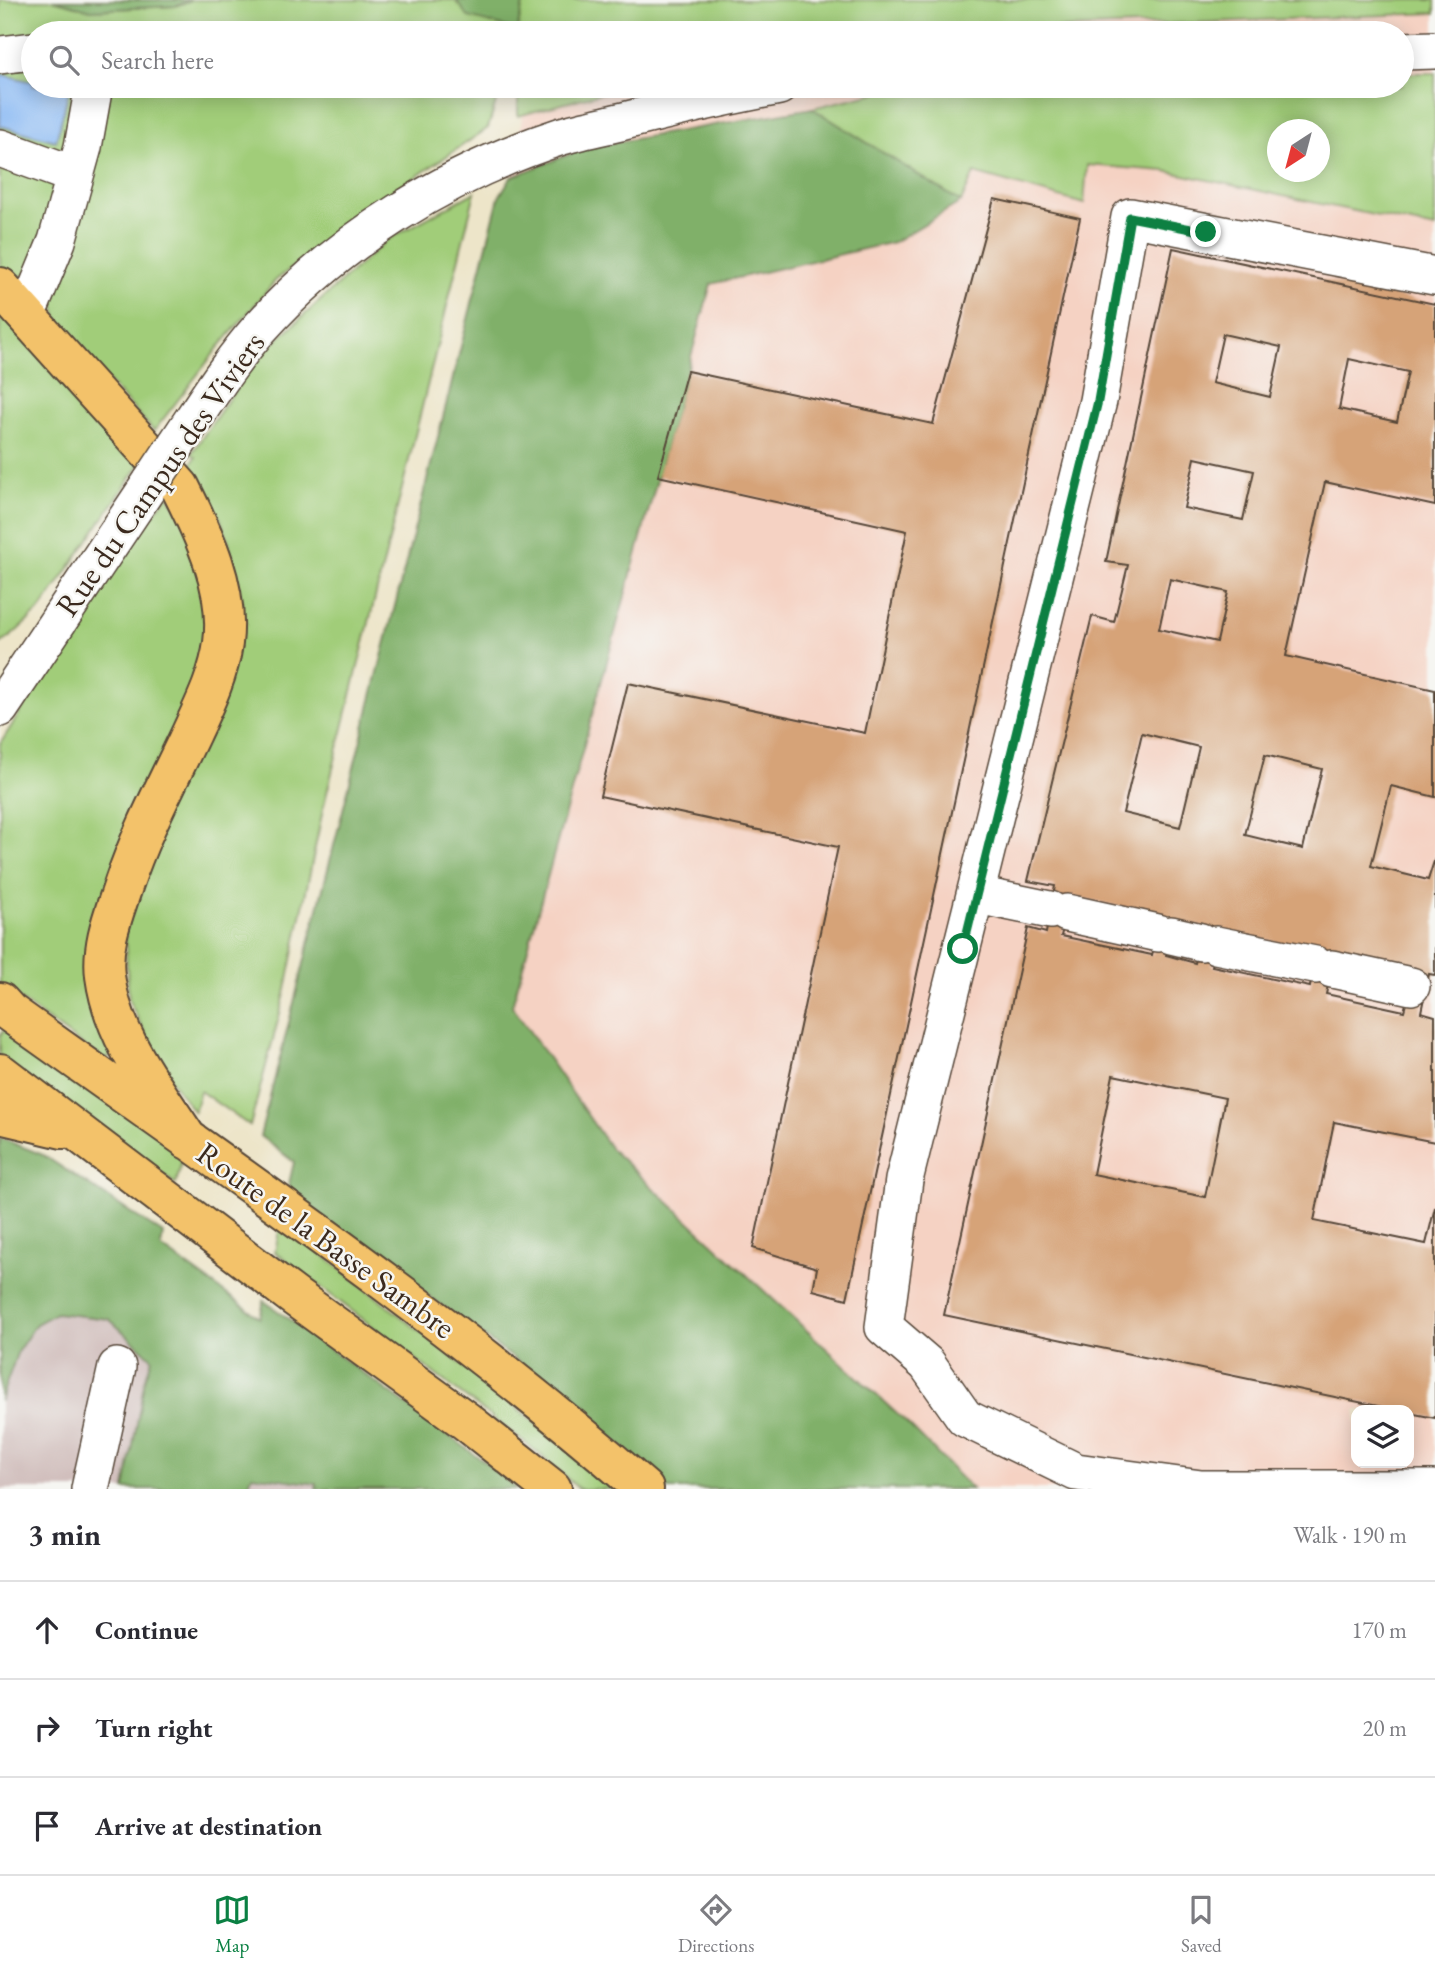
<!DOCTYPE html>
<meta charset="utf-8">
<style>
body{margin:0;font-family:"EB Garamond",serif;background:#f7f7f7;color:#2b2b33}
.controls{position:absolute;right:21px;bottom:21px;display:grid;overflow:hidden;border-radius:14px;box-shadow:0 4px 18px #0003}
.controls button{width:63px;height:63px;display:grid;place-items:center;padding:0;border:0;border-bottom:2px solid #e1e1e2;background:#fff;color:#2b2b33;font:35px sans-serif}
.compass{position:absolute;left:1267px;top:119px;width:63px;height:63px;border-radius:50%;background:#fff;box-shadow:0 4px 18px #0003;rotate:216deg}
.stop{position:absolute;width:21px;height:21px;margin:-16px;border:5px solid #0b8043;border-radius:50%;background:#fff}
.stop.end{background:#0b8043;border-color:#fff;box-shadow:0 2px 7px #0008}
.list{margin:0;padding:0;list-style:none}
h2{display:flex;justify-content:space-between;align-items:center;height:91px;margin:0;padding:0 28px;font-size:30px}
h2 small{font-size:23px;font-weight:400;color:#7c7c81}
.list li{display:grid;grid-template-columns:46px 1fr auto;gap:21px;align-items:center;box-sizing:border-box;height:98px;padding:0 28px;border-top:2px solid #e1e1e2}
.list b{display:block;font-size:26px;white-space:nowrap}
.list em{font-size:23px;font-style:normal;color:#7c7c81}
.icon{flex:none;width:38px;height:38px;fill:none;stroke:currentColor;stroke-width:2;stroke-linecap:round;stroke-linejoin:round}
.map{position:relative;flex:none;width:1435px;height:1489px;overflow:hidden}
.search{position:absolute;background:#fff;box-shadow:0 4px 18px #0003;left:21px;right:21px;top:21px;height:77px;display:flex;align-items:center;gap:18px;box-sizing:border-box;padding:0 24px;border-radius:38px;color:#7c7c81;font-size:26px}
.sheet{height:385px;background:#fff}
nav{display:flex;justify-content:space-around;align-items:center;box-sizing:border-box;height:98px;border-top:2px solid #e1e1e2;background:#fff;font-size:19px;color:#7c7c81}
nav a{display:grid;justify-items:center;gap:4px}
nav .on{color:#0b8043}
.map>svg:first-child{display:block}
.built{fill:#f5d2c3;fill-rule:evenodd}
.industrial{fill:#d1bfbd}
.green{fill:#a1cd79;stroke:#6e7c4c;stroke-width:2;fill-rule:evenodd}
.forest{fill:#80b069;stroke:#5e6d44;stroke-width:2}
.water{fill:#89b9f5;stroke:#62728a;stroke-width:2}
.building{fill:#d6a378;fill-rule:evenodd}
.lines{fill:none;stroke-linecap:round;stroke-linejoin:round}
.minor-casing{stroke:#564638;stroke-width:40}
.highway-casing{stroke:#564638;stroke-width:42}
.minor{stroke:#fff;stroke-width:37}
.highway{stroke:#f3c26a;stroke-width:38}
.minor-bridge-casing{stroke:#564638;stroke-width:40;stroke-linecap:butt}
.minor-bridge{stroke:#fff;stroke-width:37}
.route{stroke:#0b8043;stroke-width:9}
.labels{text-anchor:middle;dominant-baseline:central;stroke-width:5;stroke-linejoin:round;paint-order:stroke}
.street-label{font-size:32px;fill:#3b2a1e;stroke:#f6f6f2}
</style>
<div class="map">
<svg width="1435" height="1489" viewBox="0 0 1435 1489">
<rect width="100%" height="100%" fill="#f6f6f2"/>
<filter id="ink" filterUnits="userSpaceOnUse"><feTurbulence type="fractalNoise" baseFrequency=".0143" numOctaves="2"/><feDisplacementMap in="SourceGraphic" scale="14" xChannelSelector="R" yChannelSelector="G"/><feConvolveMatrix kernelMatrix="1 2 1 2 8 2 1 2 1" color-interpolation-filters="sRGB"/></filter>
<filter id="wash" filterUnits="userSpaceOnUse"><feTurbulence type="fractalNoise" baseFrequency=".00686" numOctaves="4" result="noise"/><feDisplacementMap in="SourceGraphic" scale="28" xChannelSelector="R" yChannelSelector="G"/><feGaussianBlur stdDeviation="1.57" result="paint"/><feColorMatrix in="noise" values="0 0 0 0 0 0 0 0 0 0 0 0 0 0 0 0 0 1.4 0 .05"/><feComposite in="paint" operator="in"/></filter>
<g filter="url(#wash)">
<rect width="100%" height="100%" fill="#ede5c9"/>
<path class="built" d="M1435,13V1489H668L573,1402L287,1192L294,1162L260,1136L499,197L511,177L523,114L627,86H1402V33H942ZM1278,130H1320V172H1278ZM1356,1410H1409V1463H1356Z"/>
<path class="industrial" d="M56,1313L109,1319L152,1358L144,1384L125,1489H0V1401L18,1351L36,1324Z
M251,1475L317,1484L316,1489H247Z"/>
<path class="green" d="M0,0H53L91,10L176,6L191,0H456L458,5L517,29L524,0H1435V13L942,33H33L0,50Z
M0,65L33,67V86H86L77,146L57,157L0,137Z
M1402,73H1435V228L1165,171L1087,165L1084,204L974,173L961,202L812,108L888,90L979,86H1402ZM1278,130H1320V172H1278Z
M102,86H501L488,128L364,212L276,280L218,348L154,431L60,330L52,294Z
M518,86H627L518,116Z
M0,153L58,188L29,276L5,275L0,269Z
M475,192L323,809L285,994L250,1126L200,1091L194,1112L165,1072L129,1001L125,931L140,865L236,652L242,601L229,543L220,518L202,486L187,470L196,457L191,454L257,358L387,240Z
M0,311L142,461L41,609L10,637L0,644Z
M168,495L201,546L208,664L128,841L114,1055L103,1060L0,985V744L115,562Z
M6,1029L184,1152L176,1184L0,1059V1035Z
M280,1226L308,1243L619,1489H579L536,1451L275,1252Z"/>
<path class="forest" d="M53,0H191L176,6L91,10Z
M456,0H524L517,30L468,17Z
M812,108L961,202L894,242L711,284L512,1006L611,1149L910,1426L972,1489H668L573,1402L287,1192L294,1162L260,1136L499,197L511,177L588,147Z
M0,1138L43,1155L163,1234L161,1247L260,1318L264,1301L503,1475L517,1489H316L317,1484L252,1475L247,1489H125L144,1384L152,1358L109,1319L56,1313L36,1324L18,1351L0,1401Z"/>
<path class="water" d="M0,74L33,82V86H50L69,90L56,141L0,126Z"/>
<g id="blocks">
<path class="building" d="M994,199L1080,218L847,1299L813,1290L817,1268L753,1248L838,847L600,796L628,683L865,733L907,531L658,476L687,371L933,424Z
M1173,248L1435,304V506L1325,482L1286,656L1435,690V797L1391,786L1371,866L1428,880L1435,858V975L1429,974L1421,1012L1435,1016V1142L1334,1122L1314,1221L1426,1244L1435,1207V1418L1409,1413V1410H1397L944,1315L1028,928L1046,933L1055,886L1028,881L1092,616L1114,622L1128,565L1106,562ZM1223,334L1281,347L1270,397L1212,383ZM1349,359L1408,372L1397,422L1339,409ZM1195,458L1254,471L1243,520L1184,508ZM1170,579L1228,592L1217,642L1159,629ZM1142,733L1199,747L1180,827L1123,813ZM1265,755L1322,769L1303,849L1245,835ZM1071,896L1162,916L1152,955L1061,936ZM1173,922L1205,928L1195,963L1166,955ZM1220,930L1317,951L1310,987L1212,966ZM1335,955L1415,971L1404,1011L1326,994ZM1113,1075L1225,1098L1205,1197L1093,1174Z"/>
</g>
</g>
<g filter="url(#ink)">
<use href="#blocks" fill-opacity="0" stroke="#564638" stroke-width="2"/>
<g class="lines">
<defs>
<path id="minor" d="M1402,51L1435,50
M0,55L33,51
M0,148L74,175
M26,316L57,241L83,147L93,91L92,86
M176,445C203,405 228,364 260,328C340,239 448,173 562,136C582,130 603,126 624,121C675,108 727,96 779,86
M0,708L152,481
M977,895L1050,910
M1067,913L1158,933
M1171,935L1201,942
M1216,945L1315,965
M1332,969L1411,986
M90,1489L117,1367
M1433,1489H1201L1076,1472L965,1418L927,1364L884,1327L904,1180L1098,401L1130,217L1435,276"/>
<path id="highway" d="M0,287L180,487C204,535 230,588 223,643C219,675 204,705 191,733C168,782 141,832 124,883C114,914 101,943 105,976C113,1038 155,1089 188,1140
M0,1002L9,1012C224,1166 444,1315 644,1489
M0,1073L295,1297L466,1421L552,1489
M0,1114L63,1129"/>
</defs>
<use href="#minor" class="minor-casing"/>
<use href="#highway" class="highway-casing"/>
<use href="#minor" class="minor"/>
<use href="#highway" class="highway"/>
<defs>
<path id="minor-bridge" d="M152,481L176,445"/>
</defs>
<use href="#minor-bridge" class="minor-bridge-casing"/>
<use href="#minor-bridge" class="minor-bridge"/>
</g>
</g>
<g class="lines" filter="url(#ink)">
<path class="route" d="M963,949L1098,401L1130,217L1206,232"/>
</g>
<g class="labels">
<g class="street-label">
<text transform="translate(160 474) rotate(-55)">Rue du Campus des Viviers</text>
<text transform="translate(326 1240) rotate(36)">Route de la Basse Sambre</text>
</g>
</g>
</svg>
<div class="controls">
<button><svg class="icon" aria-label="layers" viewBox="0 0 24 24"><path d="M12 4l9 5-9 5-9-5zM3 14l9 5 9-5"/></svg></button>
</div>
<svg class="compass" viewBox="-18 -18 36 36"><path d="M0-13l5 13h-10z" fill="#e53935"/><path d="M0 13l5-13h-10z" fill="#7c7c81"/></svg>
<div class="stop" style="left:963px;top:949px"></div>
<div class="stop end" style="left:1206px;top:232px"></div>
<div class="search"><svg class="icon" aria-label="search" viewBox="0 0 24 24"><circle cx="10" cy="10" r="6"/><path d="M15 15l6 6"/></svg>Search here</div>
</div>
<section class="sheet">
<h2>3 min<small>Walk · 190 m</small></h2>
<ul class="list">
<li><svg class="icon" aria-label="ahead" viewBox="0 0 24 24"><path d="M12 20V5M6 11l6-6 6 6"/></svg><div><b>Continue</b></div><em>170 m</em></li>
<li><svg class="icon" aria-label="right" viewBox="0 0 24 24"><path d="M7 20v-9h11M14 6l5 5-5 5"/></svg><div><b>Turn right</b></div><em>20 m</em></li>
<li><svg class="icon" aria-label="arrive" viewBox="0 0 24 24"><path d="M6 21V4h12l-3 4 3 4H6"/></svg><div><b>Arrive at destination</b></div></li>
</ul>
</section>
<nav>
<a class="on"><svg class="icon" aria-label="map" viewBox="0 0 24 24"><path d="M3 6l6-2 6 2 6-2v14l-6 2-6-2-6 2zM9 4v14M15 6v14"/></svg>Map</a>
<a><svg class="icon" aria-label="directions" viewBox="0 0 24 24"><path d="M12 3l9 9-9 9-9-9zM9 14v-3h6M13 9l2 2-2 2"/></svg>Directions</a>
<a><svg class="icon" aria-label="saved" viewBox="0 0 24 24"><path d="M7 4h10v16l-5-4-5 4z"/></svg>Saved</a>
</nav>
